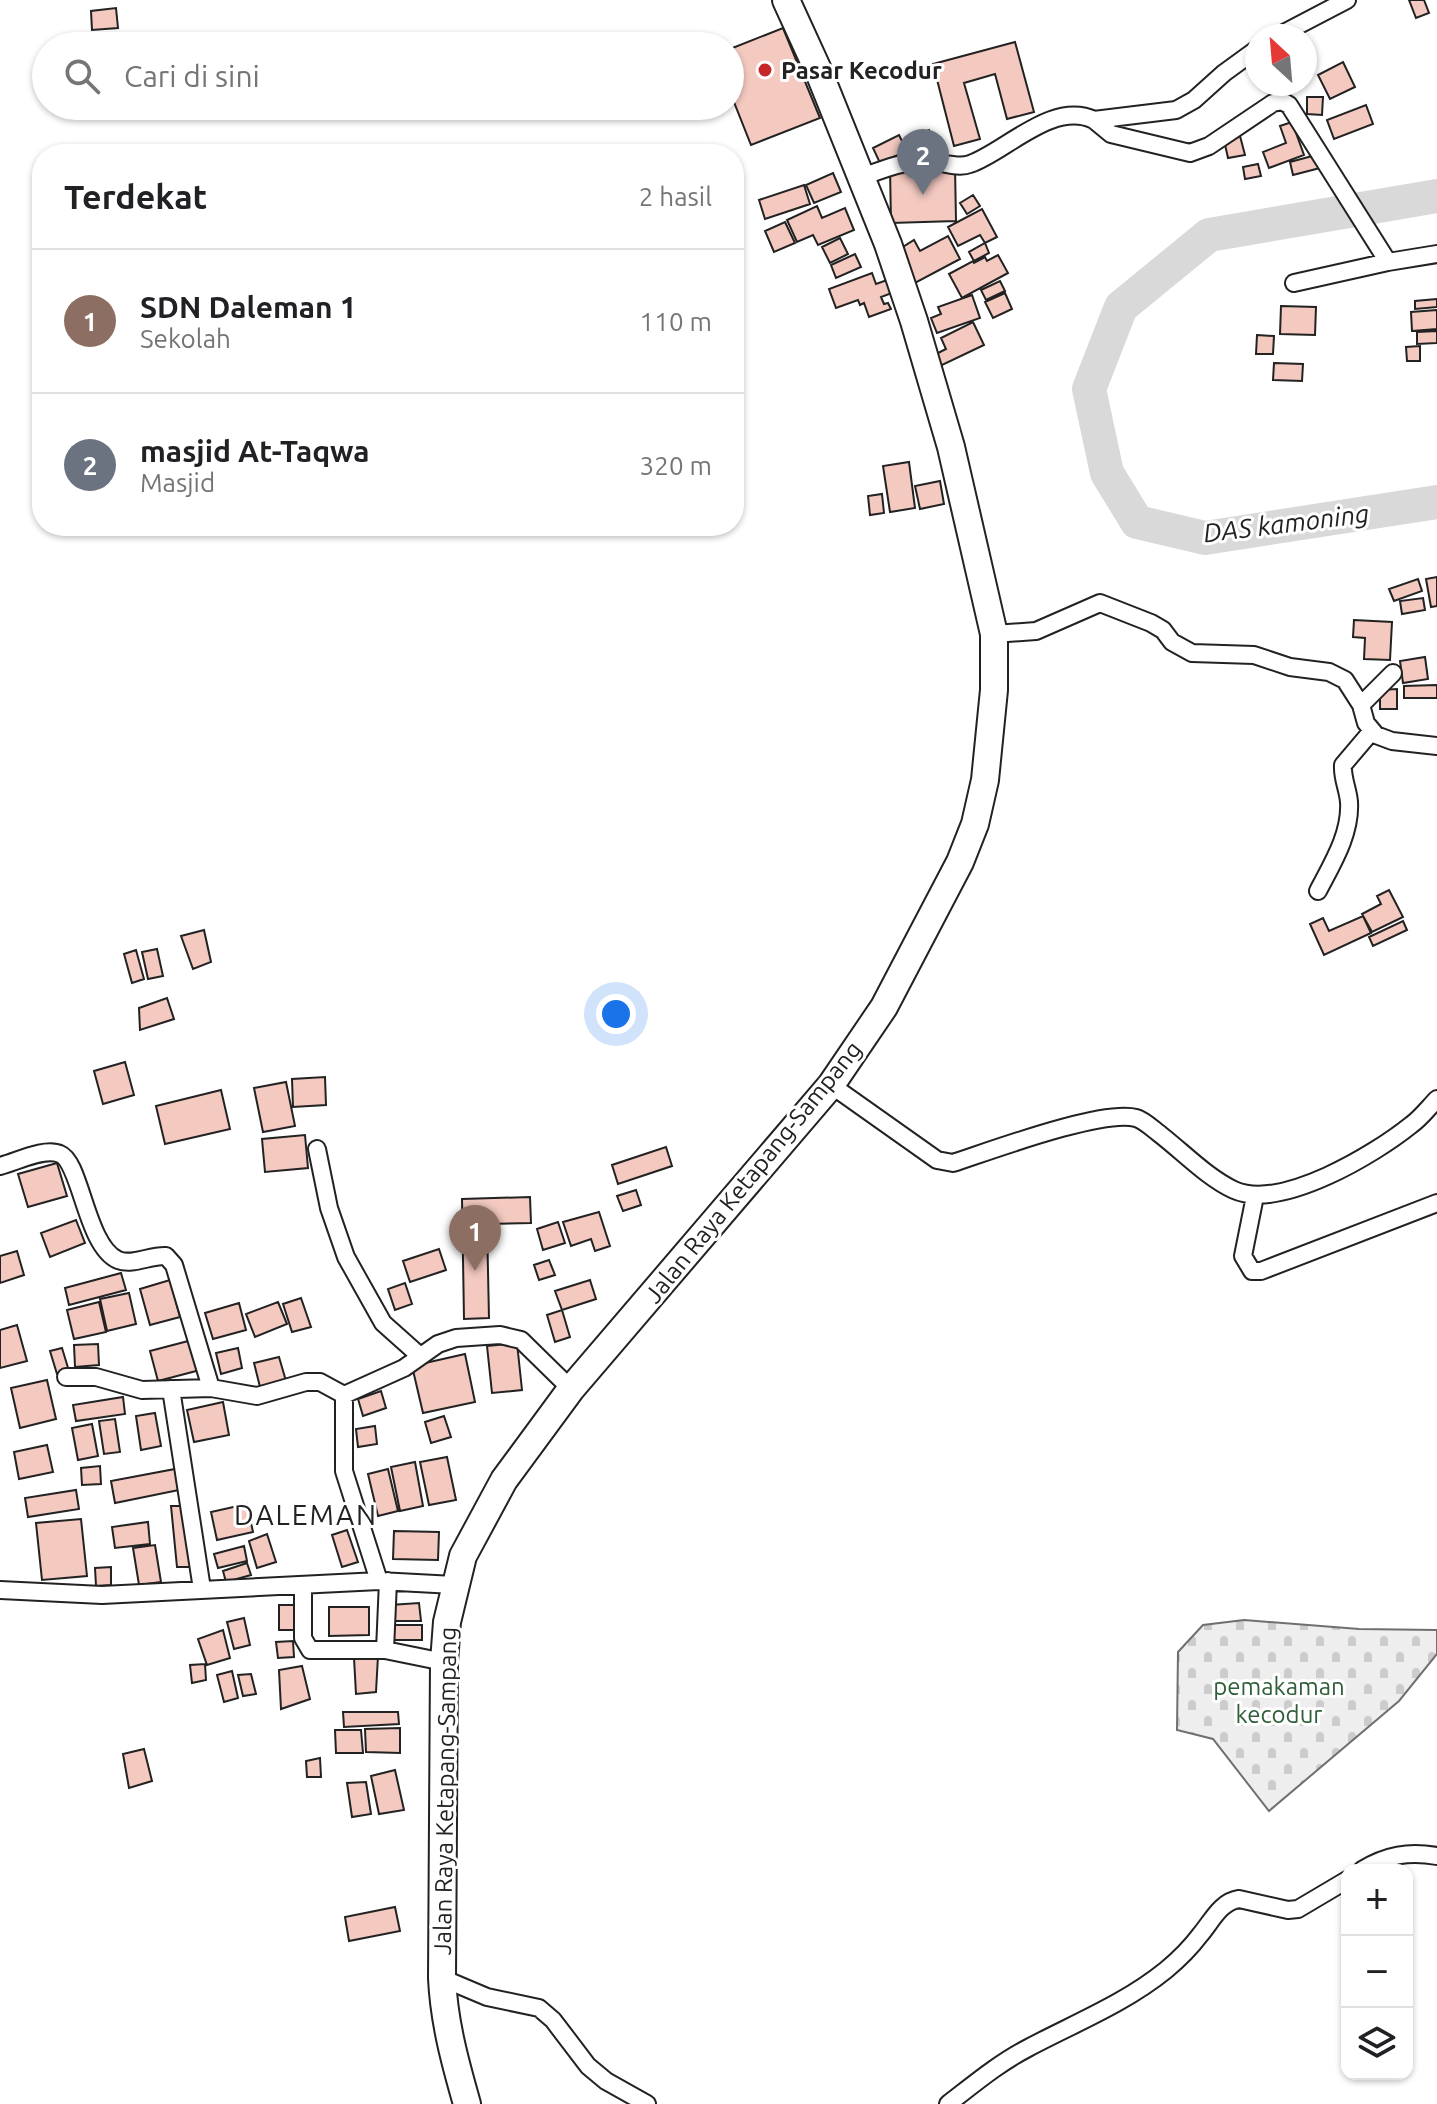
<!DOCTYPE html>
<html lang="id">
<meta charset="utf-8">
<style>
body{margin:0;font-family:Ubuntu,sans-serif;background:#f6f6f6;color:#202124}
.controls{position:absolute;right:24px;bottom:24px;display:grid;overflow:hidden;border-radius:16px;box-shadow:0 2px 6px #0004}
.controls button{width:72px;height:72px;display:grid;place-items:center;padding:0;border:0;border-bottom:2px solid #e0e0e0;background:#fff;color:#202124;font:40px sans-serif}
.compass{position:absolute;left:1245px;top:24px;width:72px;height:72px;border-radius:50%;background:#fff;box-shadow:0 2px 6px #0004;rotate:334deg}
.you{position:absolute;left:616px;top:1014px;width:28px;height:28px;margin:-20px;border:6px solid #fff;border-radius:50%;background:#1a73e8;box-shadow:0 0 0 12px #1a73e833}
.badge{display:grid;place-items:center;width:52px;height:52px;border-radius:50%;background:#c62828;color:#fff;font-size:26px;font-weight:700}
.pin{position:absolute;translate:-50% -66px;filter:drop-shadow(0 2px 4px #0008)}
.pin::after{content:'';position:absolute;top:42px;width:28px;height:24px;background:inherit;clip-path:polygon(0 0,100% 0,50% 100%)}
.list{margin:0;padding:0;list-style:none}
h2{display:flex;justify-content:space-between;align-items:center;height:104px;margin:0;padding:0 32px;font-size:34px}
h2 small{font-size:26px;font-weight:400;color:#757577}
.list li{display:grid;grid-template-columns:52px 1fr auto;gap:24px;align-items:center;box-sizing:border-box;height:144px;padding:0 32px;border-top:2px solid #e0e0e0}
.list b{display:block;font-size:30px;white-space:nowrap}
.list p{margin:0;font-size:26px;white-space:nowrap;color:#757577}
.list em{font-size:26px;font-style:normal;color:#757577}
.icon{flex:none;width:44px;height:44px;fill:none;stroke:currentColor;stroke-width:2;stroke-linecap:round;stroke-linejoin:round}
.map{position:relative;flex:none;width:1437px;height:2104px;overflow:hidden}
.search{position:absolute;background:#fff;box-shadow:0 2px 6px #0004;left:32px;top:32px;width:712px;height:88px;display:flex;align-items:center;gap:20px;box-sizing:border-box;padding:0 28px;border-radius:44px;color:#757577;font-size:30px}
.panel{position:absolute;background:#fff;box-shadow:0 2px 6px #0004;left:32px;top:144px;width:712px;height:392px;border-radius:32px}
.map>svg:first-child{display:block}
.cemetery{fill:url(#cemetery-stones);stroke:#6f6f6f;stroke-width:2}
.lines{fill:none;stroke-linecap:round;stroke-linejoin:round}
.river{stroke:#d9d9d9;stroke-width:34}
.building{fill:#f3c9c0;stroke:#222;stroke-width:2}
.minor-casing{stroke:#222;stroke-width:20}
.primary-casing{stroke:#222;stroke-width:30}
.minor{stroke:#fff;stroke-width:16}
.primary{stroke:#fff;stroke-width:26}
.poi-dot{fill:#c62828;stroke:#fff;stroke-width:3}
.labels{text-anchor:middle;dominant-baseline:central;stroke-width:6;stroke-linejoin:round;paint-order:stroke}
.poi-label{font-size:24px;font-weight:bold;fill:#222;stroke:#fff;text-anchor:start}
.street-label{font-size:24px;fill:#222;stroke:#fff}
.park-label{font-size:24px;fill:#2f5e38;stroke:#fff}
.water-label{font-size:26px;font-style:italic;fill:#222;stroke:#fff}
.quarter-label{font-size:28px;letter-spacing:2px;fill:#222;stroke:#fff}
</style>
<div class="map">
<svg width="1437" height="2104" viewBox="0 0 1437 2104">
<defs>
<pattern id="cemetery-stones" width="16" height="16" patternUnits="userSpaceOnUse" patternTransform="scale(2)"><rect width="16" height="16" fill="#eee"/><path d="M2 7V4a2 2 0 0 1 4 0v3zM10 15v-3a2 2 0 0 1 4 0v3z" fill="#ccc"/></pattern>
</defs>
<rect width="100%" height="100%" fill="#fff"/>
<path class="cemetery" d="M1244,1620L1359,1629L1437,1630V1654L1399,1701L1269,1811L1213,1739L1177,1730L1178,1652L1203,1625Z"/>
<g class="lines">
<path class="river" d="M1437,196L1209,235L1121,307L1089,389L1107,473L1137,522L1205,538L1437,502"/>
</g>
<path class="building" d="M1409,0H1424L1429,13L1416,18Z
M116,8L118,28L92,30L91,11Z
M783,28L820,118L751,145L730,92V49Z
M1015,42L1034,112L1007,119L995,74L964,83L980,139L954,146L933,64Z
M1343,62L1355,87L1330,99L1318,75Z
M1307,97H1323L1322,115L1307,114Z
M1366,105L1373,124L1334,139L1327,120Z
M1292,122L1304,155L1269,168L1263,152L1286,143L1280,126Z
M929,130L934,141L911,151L906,140Z
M899,135L907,151L880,163L873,148Z
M1240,136L1245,155L1228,158L1224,140Z
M1316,155L1320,168L1293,175L1290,162Z
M1258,164L1261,176L1245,179L1243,167Z
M955,167L956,221L891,223L890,168Z
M833,173L841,192L814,203L806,185Z
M804,185L810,204L765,219L759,200Z
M973,195L980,206L967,214L960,203Z
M817,206L822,218L845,208L854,230L818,245L813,235L797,242L787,220Z
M982,209L997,237L985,243L980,235L958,246L948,227Z
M785,222L795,243L774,252L765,231Z
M948,236L960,259L915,283L898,250L914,240L920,251Z
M840,238L848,254L830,263L822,247Z
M985,243L989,253L974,261L969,252Z
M855,254L861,267L836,278L831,265Z
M998,255L1008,273L962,298L949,274L973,261L974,263L985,257L987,261Z
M872,273L876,284L887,280L892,293L881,297L884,304L888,303L891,309L869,317L864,303L860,305L858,300L836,308L829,289Z
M1000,281L1005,291L986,300L981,290Z
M1005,293L1012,309L993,318L985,302Z
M972,295L980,318L937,333L931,318L941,314L938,307Z
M1437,299V307L1415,309V301Z
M1281,306L1316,307L1315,335L1280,334Z
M1437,310V329L1412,331L1411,312Z
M973,322L984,345L940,366L934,355L946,349L941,338Z
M1437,331V343L1417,344V332Z
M1257,335L1274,336L1273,354H1256Z
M1420,346V361H1407L1406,347Z
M1274,363L1303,364L1302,381L1273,380Z
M909,462L915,508L890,512L883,466Z
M940,481L944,504L920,509L915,486Z
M882,494L884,513L870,515L868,496Z
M1437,577V606L1431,607L1426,579Z
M1418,579L1422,591L1394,601L1389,589Z
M1423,598L1425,610L1402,614L1400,601Z
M1354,620L1392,622L1390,660L1364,659L1365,638L1353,637Z
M1425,657L1428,679L1403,683L1400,661Z
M1437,685V698H1404V686Z
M1397,689V709H1380V690Z
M1389,890L1403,917L1372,932L1362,914L1381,904L1377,896Z
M1363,916L1371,933L1324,955L1310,924L1323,918L1329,931Z
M1403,921L1407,930L1373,946L1369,937Z
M204,930L211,962L193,969L181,936Z
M157,949L163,976L148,979L142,952Z
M136,950L144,979L132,983L124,954Z
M167,998L174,1019L140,1030L139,1008Z
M125,1062L134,1095L103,1104L94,1071Z
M325,1077L326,1105L293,1107L292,1079Z
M286,1082L295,1126L263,1132L254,1088Z
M221,1090L230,1129L165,1144L156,1106Z
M305,1135L308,1168L265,1172L262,1139Z
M666,1147L672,1166L618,1184L612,1165Z
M57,1163L67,1196L28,1207L18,1174Z
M636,1190L641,1205L623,1211L617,1196Z
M530,1197L531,1223L487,1224L489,1318L464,1319L462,1199Z
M599,1212L610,1246L595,1251L591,1239L571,1246L563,1222Z
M76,1220L85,1243L50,1257L41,1233Z
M558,1222L565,1243L543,1250L537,1229Z
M439,1249L446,1270L410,1282L403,1261Z
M17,1251L24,1275L0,1283V1256Z
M549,1260L555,1275L539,1280L534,1265Z
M121,1273L126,1290L69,1305L65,1288Z
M170,1280L180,1317L150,1325L140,1289Z
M590,1280L596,1299L562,1310L555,1291Z
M405,1283L412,1304L395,1310L388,1289Z
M129,1293L136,1324L107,1331L100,1299Z
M301,1298L311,1327L292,1332L283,1304Z
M99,1302L106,1332L74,1339L67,1310Z
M278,1302L287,1324L255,1337L246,1314Z
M239,1303L246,1330L213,1339L205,1313Z
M562,1310L570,1337L555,1342L547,1315Z
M17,1325L27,1361L0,1368V1330Z
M192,1340L200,1370L158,1381L150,1351Z
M517,1343L522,1390L492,1393L487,1346Z
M98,1344L99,1365L75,1367L74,1345Z
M62,1348L69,1371L57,1374L50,1351Z
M238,1348L242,1368L221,1374L216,1353Z
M465,1354L475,1402L423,1413L412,1366Z
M279,1357L286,1381L260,1387L254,1363Z
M47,1380L56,1419L20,1428L11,1388Z
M381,1391L386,1408L363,1416L358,1399Z
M123,1397L125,1414L76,1421L73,1405Z
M223,1402L229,1435L194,1442L187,1410Z
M155,1413L161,1446L141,1450L136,1416Z
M444,1416L451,1437L431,1443L425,1422Z
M115,1419L120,1452L104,1454L99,1421Z
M92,1424L98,1456L78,1460L72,1428Z
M375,1426L377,1444L358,1447L356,1429Z
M47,1445L53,1472L19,1479L14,1452Z
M447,1457L456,1500L429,1505L420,1462Z
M415,1462L423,1506L400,1511L391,1467Z
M100,1466L101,1484L82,1485L81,1468Z
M175,1469L179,1490L115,1503L111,1481Z
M388,1469L398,1511L378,1516L368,1474Z
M76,1490L79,1509L28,1517L25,1498Z
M247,1504L253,1532L217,1540L211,1512Z
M171,1506H183L191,1567H177Z
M81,1519L87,1576L42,1580L36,1523Z
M148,1522L150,1544L115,1548L112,1527Z
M347,1530L358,1562L342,1567L332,1535Z
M394,1531L439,1532L438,1560L393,1559Z
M267,1534L276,1562L257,1568L249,1541Z
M155,1545L161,1582L139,1585L133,1548Z
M244,1546L247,1561L218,1568L214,1554Z
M247,1563L251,1575L226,1582L223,1571Z
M111,1567V1585L96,1586L95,1568Z
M419,1603L421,1621H392L390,1605Z
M279,1605H295L294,1630H279Z
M329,1607H369V1635L329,1636Z
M244,1618L250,1645L234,1649L227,1622Z
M392,1625H422V1640H392Z
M223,1630L230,1658L207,1665L198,1639Z
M293,1641L294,1657L278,1658L276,1642Z
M378,1656L376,1692L356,1694L354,1658Z
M205,1664L206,1680L192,1683L190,1665Z
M302,1666L310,1699L281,1709L279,1670Z
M232,1671L238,1698L224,1702L217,1675Z
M251,1674L256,1694L243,1696L238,1675Z
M343,1712H398L399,1724L344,1727Z
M400,1728V1753L366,1752L365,1729Z
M335,1730H361L363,1753H336Z
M144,1749L152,1781L129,1788L123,1754Z
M320,1758L321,1777H307L306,1761Z
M395,1770L404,1810L379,1814L371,1776Z
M366,1782L371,1814L352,1817L347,1783Z
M395,1907L400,1931L349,1941L345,1917Z"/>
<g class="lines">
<defs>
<path id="minor" d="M1278,36L1347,0
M1094,120L1111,134L1190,153L1209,146L1273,103L1282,101L1289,105L1388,262L1437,254
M862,177C884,169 903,161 927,161C940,161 957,169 970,164C1004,153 1052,100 1094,120L1176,110L1194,100L1224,73L1257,49
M1294,283L1388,262
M994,634L1036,631L1100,603L1151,623L1163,630L1172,642L1192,653L1254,655L1290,667L1329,672L1345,680L1361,705L1366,723L1376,735L1392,741L1437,746
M1361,705L1393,673
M1318,891C1332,864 1351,834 1349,802C1348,789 1342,778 1343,765L1371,732
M831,1085L937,1160L953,1163C990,1151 1102,1109 1136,1118C1144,1120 1154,1130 1161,1135C1184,1153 1208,1178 1234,1190C1281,1211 1375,1154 1411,1125C1421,1118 1429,1107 1437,1099
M317,1149L329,1208L346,1257L383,1323L420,1356
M0,1166C16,1162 45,1147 60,1154C81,1162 86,1246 118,1260C133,1266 150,1255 166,1256L174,1265L211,1388
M1255,1196L1243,1256L1252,1271H1261L1437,1203
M66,1377H96L142,1390L211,1388L257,1396L306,1382H320L344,1395L404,1368L438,1344L456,1338L500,1335L521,1340L571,1389
M171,1389L202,1589
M344,1395V1471L379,1581
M303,1585V1638L310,1650H385L444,1662
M0,1590L102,1595L379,1581L454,1585
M385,1650L388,1581
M1362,1870C1386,1855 1409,1851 1437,1856
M442,1978L487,1997L539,2008L553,2020L588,2066L606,2081L647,2104
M948,2104C974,2084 999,2063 1028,2048C1075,2023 1124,2004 1166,1970C1178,1960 1191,1947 1200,1935C1212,1921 1220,1902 1239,1899L1288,1910L1298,1909L1347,1880"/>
<path id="primary" d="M467,2104C455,2062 444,2022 442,1978L444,1662L447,1622L463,1556L504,1480L571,1389L831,1085L884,1007L960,862L975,824L985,780L994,690V634L951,447L914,321L888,244L818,70L786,0"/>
</defs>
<use href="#minor" class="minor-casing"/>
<use href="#primary" class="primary-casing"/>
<use href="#minor" class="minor"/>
<use href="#primary" class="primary"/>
</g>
<circle class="poi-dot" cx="765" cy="70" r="8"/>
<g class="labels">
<g class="poi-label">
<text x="781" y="70">Pasar Kecodur</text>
</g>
<g class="street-label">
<text transform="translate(753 1172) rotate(-51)">Jalan Raya Ketapang-Sampang</text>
<text transform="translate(445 1791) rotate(-89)">Jalan Raya Ketapang-Sampang</text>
</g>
<g class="park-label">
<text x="1279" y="1686">pemakaman<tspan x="1279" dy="28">kecodur</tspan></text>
</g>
<g class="water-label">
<text transform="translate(1286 523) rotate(-7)">DAS kamoning</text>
</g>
<g class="quarter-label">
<text x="306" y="1514">DALEMAN</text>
</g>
</g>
</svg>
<div class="controls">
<button>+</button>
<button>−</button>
<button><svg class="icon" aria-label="layers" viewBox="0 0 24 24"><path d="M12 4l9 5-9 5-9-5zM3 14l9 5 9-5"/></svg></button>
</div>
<svg class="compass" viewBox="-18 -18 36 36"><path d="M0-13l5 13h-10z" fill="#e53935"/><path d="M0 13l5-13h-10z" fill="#757577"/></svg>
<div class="you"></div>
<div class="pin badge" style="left:475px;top:1271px;background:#8d6e63">1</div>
<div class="pin badge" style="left:923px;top:195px;background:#6b7280">2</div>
<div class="search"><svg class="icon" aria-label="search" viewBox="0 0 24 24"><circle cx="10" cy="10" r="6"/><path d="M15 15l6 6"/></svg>Cari di sini</div>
<section class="panel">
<h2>Terdekat<small>2 hasil</small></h2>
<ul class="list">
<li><span class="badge" style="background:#8d6e63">1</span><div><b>SDN Daleman 1</b><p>Sekolah</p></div><em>110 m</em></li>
<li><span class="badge" style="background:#6b7280">2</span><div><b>masjid At-Taqwa</b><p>Masjid</p></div><em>320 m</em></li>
</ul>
</section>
</div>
